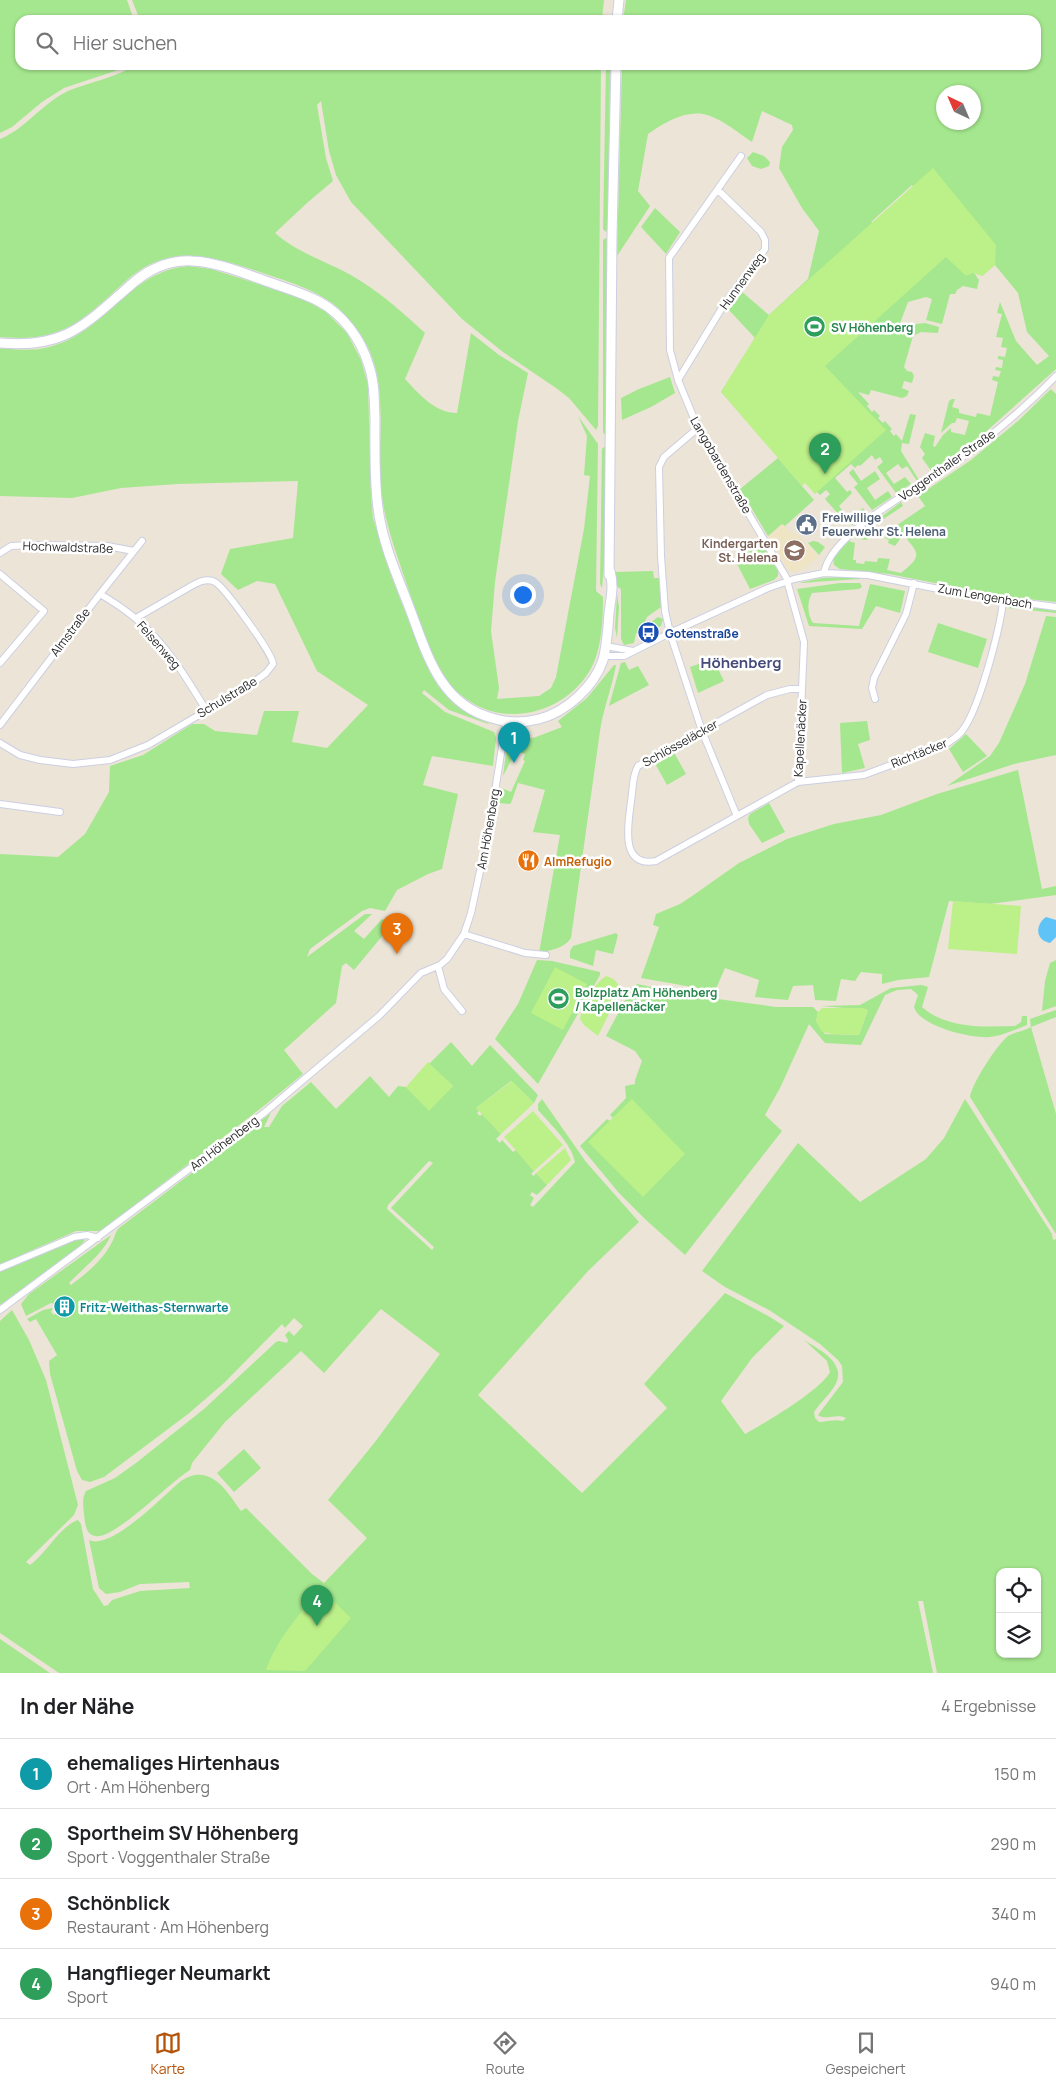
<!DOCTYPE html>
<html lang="de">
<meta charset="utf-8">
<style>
body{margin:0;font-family:Manrope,sans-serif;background:#f6f6f6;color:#202124}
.controls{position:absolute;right:15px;bottom:15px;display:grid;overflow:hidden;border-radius:10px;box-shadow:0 1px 4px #0004}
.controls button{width:45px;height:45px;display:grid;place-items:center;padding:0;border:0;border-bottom:1px solid #e0e0e0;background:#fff;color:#202124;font:25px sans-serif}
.compass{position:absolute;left:936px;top:85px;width:45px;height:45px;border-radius:50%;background:#fff;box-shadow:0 1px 4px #0004;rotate:316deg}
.you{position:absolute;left:522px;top:594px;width:18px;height:18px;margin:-12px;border:4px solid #fff;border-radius:50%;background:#1a73e8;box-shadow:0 0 0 8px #1a73e833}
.badge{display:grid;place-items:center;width:32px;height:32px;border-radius:50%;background:#b45309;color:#fff;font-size:16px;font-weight:700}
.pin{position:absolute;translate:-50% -41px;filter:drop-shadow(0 1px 2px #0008)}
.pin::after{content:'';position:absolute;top:26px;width:18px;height:15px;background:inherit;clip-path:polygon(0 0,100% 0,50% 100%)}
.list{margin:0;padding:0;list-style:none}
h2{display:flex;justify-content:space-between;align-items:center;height:65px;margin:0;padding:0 20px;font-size:21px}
h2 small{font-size:16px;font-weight:400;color:#757577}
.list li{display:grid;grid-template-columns:32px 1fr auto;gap:15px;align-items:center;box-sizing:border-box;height:70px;padding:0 20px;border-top:1px solid #e0e0e0}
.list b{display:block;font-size:19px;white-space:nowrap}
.list p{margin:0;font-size:16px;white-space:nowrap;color:#757577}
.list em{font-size:16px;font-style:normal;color:#757577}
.icon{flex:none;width:28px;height:28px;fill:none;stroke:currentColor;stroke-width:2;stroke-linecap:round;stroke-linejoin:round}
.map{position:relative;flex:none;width:1056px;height:1673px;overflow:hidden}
.search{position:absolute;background:#fff;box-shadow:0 1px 4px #0004;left:15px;right:15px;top:15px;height:55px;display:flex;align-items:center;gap:12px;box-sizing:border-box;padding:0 18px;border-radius:15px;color:#757577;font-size:19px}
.sheet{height:345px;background:#fff}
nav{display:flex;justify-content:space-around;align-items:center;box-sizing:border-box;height:70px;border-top:1px solid #e0e0e0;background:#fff;font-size:14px;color:#757577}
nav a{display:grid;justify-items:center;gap:2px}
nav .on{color:#b45309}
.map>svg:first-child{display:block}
.education{fill:#efe4c4}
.green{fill:#a5e78e;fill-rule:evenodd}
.pitch{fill:#bcf089}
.water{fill:#60c3f7}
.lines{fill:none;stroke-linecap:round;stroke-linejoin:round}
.street-casing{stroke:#cccfe2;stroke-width:8}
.secondary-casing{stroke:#cccfe2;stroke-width:11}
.street{stroke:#fff;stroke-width:6}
.secondary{stroke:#fff;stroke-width:9}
.labels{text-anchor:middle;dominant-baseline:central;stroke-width:5;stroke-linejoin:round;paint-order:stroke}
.street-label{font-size:12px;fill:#272727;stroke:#fff}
.leisure-label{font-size:12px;font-weight:bold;fill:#27864d;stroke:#fff;text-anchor:start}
.service-label{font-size:12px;font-weight:bold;fill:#4e5e75;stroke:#fff;text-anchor:start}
.education-label{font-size:12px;font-weight:bold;fill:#785e54;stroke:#fff;text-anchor:end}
.transit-label{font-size:12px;font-weight:bold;fill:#164399;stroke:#fff;text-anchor:start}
.food-label{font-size:12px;font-weight:bold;fill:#c56008;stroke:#fff;text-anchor:start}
.culture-label{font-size:12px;font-weight:bold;fill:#0d838f;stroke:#fff;text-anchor:start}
.quarter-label{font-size:15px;font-weight:bold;fill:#454a7a;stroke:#fff}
</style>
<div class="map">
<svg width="1056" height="1673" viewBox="0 0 1056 1673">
<rect width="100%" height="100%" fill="#ebe4d7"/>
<path class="education" d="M782,524L794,535L796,533L819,557L802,570L793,572L787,569L768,536Z"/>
<path class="green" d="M0,0H127L134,20H20V65H127L118,70L64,88L42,102L12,127L0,133Z
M132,0H604L602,20H140Z
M626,0H1056V369L961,454L932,472L922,458L925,454L920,447L925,433L935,436L933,446L935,447L943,435L951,428V432L965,435L969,421L957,418L955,423H952L941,433L949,401L952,399H955L952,407L959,409V413L976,417L977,413L990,416L998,382L992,380L993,376L999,377L1001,371L995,370L996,367L1002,368L1003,360L998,359V356L1005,357L1007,348L1001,347L1003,338L996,337L1002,314L997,313L1000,302L1016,341L1037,365L1049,356L1027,332L1018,293L995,265L982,276L912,185L871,222L955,245L979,280L977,289L963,286L957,290L955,294H950L942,324L926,320L932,299L926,297L908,302L899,326L913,329L916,324L925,323L939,327L938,333L921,332L913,336L904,367L907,371L912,372L914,376L912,383L904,381L902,388L909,391L907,396L902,398L871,390L869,395L858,392L869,404L867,406L872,412L874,410L880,416L878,418L883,423L885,421L892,429L890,431L894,436L896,434L902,441L910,414L916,415L909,444L902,443L901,451L919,480L917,481L907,466L902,469L898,464L886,473L894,484L905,477L911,484L896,493L877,467L883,462L880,457L875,460L872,455L860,466L858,465L855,468L851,464L835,478L847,492L850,490L852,493L839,506L849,519L863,508L865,511L864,516L853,525L847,524L825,499L830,494L826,490L820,495L721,392L755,338L728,309L741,291L769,315L808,279L819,231L802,208L779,168L782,147L793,130L792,125L762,111L752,142C738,133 720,117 703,114C683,111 664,123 648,134L638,191L650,206L617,256L622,65H1036V20H623ZM944,92H974V122H944Z
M133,65H601L598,426L596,430L569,398L556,388L503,352L462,319L351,202L336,175L329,151L321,101L317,105L326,158L333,181L307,203L275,233C296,252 325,261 349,274C378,290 401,311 425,333L405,379C419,394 435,413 457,413L471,333L499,355L528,373L518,421L495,582L491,631L499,688L497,699L539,696L551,688L556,677L584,529L590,476L584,475L587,436L578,416L598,444L596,591L603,597C603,621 602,651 589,672C562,715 501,729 461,695C453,689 445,682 440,672C426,644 416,612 406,582C398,558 389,534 384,509C371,448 398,378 354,326C347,317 339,307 329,301C307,286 279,279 254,270C226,261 192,250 164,259C145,264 131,276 117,289C77,326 57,342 0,337V139C25,129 42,104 66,92C82,84 123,76 133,65Z
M606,65H610L608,228L606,232L603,229Z
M753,152L764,156L770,162L769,166L761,169L752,166L747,158Z
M655,208L680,232L666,254L641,227Z
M606,238L608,240L605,435L603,432V240Z
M189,266L211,269L302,298L326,312L347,333L361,360L368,385L371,496L373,518L392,578L422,655L438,686L454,704L491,725L449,710L424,690L422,693L445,712L494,732L496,738L493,766L432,756L423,785L458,794L442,869L428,874L397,890L385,911L370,908L362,911L310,949L307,957L365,914H372L354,931L364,939L382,919L393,923L354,970L346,963L342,966L336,1003L284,1050L303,1074L265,1105L106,1227L99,1231H76L21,1255L23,1261L76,1240L82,1238L85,1240L80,1246L0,1305V854L58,857L85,834L109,792L110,766L143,755L192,724H204L215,731L257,735L264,711H299L292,742L327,748L368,705L317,671L275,584L257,581L238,590L221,574L230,549L293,538L298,481L177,484L121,488L72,498L0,496V348C16,350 34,351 49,347C106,333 127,271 189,266Z
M670,377L675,393L651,407L622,420L621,398L639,389Z
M1051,389L1056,394V602L1001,596L889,574L840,569L834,565L833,558L846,540L855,543L853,560H856V563L864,564L865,561L877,562L878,558L890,559L887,570L901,573C922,556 920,554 903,535L895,546L888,543L889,540L885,538L887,532L925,506L918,496L971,460L1018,421Z
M604,447L607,449L605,553L602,588L600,584L602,449Z
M778,458L814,500L785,526L782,524L768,536L740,489Z
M853,469L861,481L875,471L880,479L867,488L875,500L888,491L892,497L872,510L854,487L858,484L849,473Z
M901,502L903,506L873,526L872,524Z
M865,525L870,533L867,540L854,538L852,535Z
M813,541L818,542L825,547L819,555L808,543Z
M762,544L778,571V576L774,580L750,589L735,560Z
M653,571L654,578H659L661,607L647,617L639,634L636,633L634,643L624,645L621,639V589L616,586L615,572Z
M840,577H859L860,579L798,583L822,578Z
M840,583H860L862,587L859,589L812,593C807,602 807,614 813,623L859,626L870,584L905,591L900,613L876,606L862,629L809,626L797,589Z
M617,594L619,607L617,638L615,628Z
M1014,605L1056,610V613L1008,608Z
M1046,616L1056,617V755L1014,764L947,786L990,756L999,743L1025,684Z
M658,617L663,619L661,626L646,633L650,623Z
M938,623L987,639L978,668L928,652Z
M713,659L724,681L698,693L690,667Z
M625,662L629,670L638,666L649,685L609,706L621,663Z
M614,665H616C612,688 603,709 600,731L571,938C564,949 550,950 539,953L560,835L533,832L545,790L518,783L511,803L509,804L499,803L501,788L511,792L525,761L523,760L525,754L516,751L503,776L507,745L512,746L516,742L536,737L562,727L558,721L587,698Z
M867,721L870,740L858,744L865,768L842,773L840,723Z
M966,734L987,756L963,772L949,749Z
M672,749L686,774L667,785L653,760Z
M1018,770L1042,889L1056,886V895L990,904L949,901L929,977L898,980L882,984V974L861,972L855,981L841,979L836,1001L815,1000L813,985L793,986L788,1000L755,997L759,980L725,968L715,991L641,978L659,927L653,925L656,914L680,904L695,894L739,863L787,839L834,824L881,815L937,794Z
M769,803L785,832L762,843L749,824L748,818L750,814Z
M616,933L618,935L613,954L596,950L593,966L570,958V951L573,946Z
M537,960L552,961L600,972V975L538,1084L495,1039L518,1004Z
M1056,960V1006L1042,1011L1045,981L1050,963Z
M637,984L671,991L680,996L688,998L703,997L776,1007H813L818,1012L816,1021L825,1034L859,1035L868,1010L821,1006L860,1005L891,988L922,985L928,987L922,1007C947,1029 984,1027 1015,1026L1021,1022L1022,1016H1027V1025C1015,1030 1003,1035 990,1037C972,1039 919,1026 914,1007L918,995L911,989L897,990L885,995L861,1045L825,1043L809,1024L781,1086L765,1115L782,1131L685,1255L646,1220L619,1193L580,1146L607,1119L610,1121L588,1142L633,1099L613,1118L610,1115L626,1098L625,1086L635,1084V1080L642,1061L635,1051L606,1036L630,991Z
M1056,1010V1017L1031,1027L1056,1114V1234L970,1097C972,1083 997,1045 1008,1036C1015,1032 1024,1031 1031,1027L1030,1019Z
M451,1042L472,1066L490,1045L538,1095L534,1103L511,1081L476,1108L479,1111L477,1113L480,1116L482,1114L501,1134L496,1139L500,1143L502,1140L513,1152L516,1150L534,1171L531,1174L534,1176L536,1173L547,1185L537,1195L532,1192L530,1195L534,1198L530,1205L533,1207L575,1162C571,1143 551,1125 538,1110V1104L542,1099L586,1162L639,1222L588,1271L478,1395L582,1493L667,1408L644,1384L725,1293L770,1317L784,1326L752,1358L721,1401L745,1434C765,1423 821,1390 830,1372L827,1361L804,1340C820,1350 849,1364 834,1387C828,1396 820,1403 814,1412L815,1418L819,1422C827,1422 834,1419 843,1421L846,1418C836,1413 826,1421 818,1415L843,1382L842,1366L838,1360L820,1344L769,1310L725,1287L702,1271L798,1143L860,1202L926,1159L944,1138L965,1099L1052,1234L1053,1240L1056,1239V1673H937L923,1601H918L933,1673H59L0,1633V1321L12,1310L29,1340L46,1380L78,1505L74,1515L26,1562L30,1565C46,1554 60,1526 78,1520L81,1524L93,1589L104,1606L108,1605L112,1600L140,1591L190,1588L189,1582L140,1584L120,1592L106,1594L99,1588L89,1540C111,1551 164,1495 181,1481C210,1462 226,1490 241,1511L246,1508L312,1574L324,1583L367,1538L328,1500L375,1442L440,1354L381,1309L324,1373L301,1351L225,1422L192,1463L190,1470C171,1481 113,1541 95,1536C85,1534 85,1522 84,1514C83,1506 82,1497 86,1491L115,1478L136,1463L204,1409L276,1342L279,1341L287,1343L288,1340L285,1335L289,1331L294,1336L303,1326L294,1318L285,1328L282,1324L224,1383L188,1414L104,1477L90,1482L82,1480L77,1471L50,1374L49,1361L57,1355L36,1319L30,1322L27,1319L43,1310L53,1308L51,1312L54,1315L61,1309L66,1316L73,1310L64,1299L57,1305L51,1303L26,1316L21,1304L29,1294L111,1235C103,1254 83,1268 69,1283L71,1285C86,1274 104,1259 112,1242C115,1237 115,1232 119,1228L271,1113L264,1127H269L282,1106L311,1082L336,1109L370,1076L389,1097L398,1086L406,1087L429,1110L453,1086L429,1064ZM429,1161L433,1163L391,1208L434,1247L432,1250L387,1209L388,1205ZM1000,1572H1037V1654H1000Z
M244,1449L261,1468L234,1492L217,1473Z
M0,1639L50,1673H0Z"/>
<path class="pitch" d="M933,168L996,245L995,265L982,276L973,273L966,276L946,257L825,366L886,430L815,494L805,483L802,486L721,392L769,315Z
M953,901L1021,906L1017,954L948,949Z
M555,967L587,984L563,1030L531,1013Z
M606,976C614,978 619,983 620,991L598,1036L584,1025L580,1019C582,1006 594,983 606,976Z
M822,1008H863L868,1010L859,1035L833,1034L822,1032L816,1021L818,1012Z
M428,1062L453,1086L429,1111L406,1087Z
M512,1081L534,1103L501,1134L476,1108Z
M632,1099L685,1154L643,1197L588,1142Z
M533,1111L563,1145L534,1171L504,1137Z
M565,1148L571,1160L547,1185L536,1173Z
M321,1589L351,1618L305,1671L266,1670C277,1639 300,1613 321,1589Z"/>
<path class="water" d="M1046,917L1056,920V937L1050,943C1035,940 1035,925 1046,917Z"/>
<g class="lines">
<defs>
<path id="street" d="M741,156L669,258L670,350L678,380L698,428L786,577L804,642L798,782
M678,380L725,303L765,249V240L761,232L718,190
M698,428L664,457L659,467L661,556L665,611L670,633L702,731L737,816
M0,553L11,546L31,545L107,546L134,551
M824,573C831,531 927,483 961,458C995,433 1027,406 1056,376
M0,574L44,611L0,663
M100,594C112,601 124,609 135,618C165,642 186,677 206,710
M606,646L633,651
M604,656H624L670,633L768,588L794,579L824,573L868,575L974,596L1056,607
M802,689H790L767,695L638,766C632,776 633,790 631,801C629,821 618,868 656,861L798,782L864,775L944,745C951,741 957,737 962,731C979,710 1000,629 1003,601
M875,699L872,688L874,678L906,614L914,583
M0,725L100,594L142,541
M0,743L20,755L40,760L73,764L110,760L148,745L250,685L266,673L273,664C273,654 225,588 215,582C208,578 200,581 193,585L136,618
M0,804L60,812
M464,934L525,953L546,955
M438,966L444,989L462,1011
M0,1268L74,1237L87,1235L98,1238
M0,1310L264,1113L379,1016L421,973L440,965L447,959L464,934L471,913L489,829L506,722"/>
<path id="secondary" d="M617,20L619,0
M0,343C56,348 78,332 118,296C130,286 141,274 156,268C167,263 180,260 192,261C216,262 241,272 263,280C282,287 301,292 318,301C343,314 361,339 369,366C375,383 374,401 375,418C375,448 374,479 378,508C382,541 396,573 408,604C426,650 438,704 492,718C507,723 523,723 539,719C566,712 594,687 603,660C607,645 608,628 609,613C611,598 614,586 610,571
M609,575L612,236L616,65"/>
</defs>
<use href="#street" class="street-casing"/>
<use href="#secondary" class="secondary-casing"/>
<use href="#street" class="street"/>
<use href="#secondary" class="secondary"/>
</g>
<defs>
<symbol id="stadium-disc" viewBox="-11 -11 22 22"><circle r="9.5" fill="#2e9e5b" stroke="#fff"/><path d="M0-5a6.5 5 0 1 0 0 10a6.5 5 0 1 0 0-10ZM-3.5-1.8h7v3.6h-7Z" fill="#fff"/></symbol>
<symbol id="civic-disc" viewBox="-11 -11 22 22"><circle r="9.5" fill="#5c6f8a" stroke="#fff"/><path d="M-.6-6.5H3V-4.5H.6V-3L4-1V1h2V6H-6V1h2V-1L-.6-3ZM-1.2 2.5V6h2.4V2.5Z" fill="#fff"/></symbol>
<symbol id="school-disc" viewBox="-11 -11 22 22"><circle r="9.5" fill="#8d6e63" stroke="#fff"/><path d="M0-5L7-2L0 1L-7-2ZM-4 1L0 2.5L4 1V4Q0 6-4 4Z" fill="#fff"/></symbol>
<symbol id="bus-disc" viewBox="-11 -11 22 22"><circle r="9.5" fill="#1a4fb4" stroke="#fff"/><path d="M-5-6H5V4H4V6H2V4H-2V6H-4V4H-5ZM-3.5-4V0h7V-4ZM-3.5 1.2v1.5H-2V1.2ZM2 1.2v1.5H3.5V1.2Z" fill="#fff"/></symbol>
<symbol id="restaurant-disc" viewBox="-11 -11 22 22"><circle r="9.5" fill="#e8710a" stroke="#fff"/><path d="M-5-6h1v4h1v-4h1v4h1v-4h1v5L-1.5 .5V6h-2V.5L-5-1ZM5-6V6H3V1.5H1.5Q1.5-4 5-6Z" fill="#fff"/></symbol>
<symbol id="building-disc" viewBox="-11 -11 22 22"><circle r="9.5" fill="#0f9aa8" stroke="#fff"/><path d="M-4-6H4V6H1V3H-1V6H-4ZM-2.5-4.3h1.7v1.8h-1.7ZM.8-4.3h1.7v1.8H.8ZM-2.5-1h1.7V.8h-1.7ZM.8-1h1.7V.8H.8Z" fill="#fff"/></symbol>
</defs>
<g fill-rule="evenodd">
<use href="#stadium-disc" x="802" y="314" width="25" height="25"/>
<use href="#civic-disc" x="794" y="512" width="25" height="25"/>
<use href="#school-disc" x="782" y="538" width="25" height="25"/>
<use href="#bus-disc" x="636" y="620" width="25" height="25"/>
<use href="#restaurant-disc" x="516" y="848" width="25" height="25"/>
<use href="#stadium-disc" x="546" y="986" width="25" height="25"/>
<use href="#building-disc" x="52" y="1294" width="25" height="25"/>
</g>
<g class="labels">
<g class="street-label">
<text transform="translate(742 281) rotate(-54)">Hunnenweg</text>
<text transform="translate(721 465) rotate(60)">Langobardenstraße</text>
<text transform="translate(947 465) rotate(-35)">Voggenthaler Straße</text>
<text transform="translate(68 547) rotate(2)">Hochwaldstraße</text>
<text transform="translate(985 596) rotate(10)">Zum Lengenbach</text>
<text transform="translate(70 632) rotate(-53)">Almstraße</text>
<text transform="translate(159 645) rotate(49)">Felsenweg</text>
<text transform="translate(227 697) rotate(-31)">Schulstraße</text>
<text transform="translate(800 738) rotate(-87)">Kapellenäcker</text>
<text transform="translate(680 743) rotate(-29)">Schlösseläcker</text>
<text transform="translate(919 753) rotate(-22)">Richtäcker</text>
<text transform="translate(488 829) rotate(-80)">Am Höhenberg</text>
<text transform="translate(224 1143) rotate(-37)">Am Höhenberg</text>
</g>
<g class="leisure-label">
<text x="831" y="327">SV Höhenberg</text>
<text x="575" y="992">Bolzplatz Am Höhenberg<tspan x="575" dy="14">/ Kapellenäcker</tspan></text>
</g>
<g class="service-label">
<text x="822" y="517">Freiwillige<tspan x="822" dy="14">Feuerwehr St. Helena</tspan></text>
</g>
<g class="education-label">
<text x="778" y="543">Kindergarten<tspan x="778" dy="14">St. Helena</tspan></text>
</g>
<g class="transit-label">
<text x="665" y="633">Gotenstraße</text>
</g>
<g class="food-label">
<text x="544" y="861">AlmRefugio</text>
</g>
<g class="culture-label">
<text x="80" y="1307">Fritz-Weithas-Sternwarte</text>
</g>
<g class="quarter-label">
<text x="741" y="662">Höhenberg</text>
</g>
</g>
</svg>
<div class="controls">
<button><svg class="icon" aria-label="locate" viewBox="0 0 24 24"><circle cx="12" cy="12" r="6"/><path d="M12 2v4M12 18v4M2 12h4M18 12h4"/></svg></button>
<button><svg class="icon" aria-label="layers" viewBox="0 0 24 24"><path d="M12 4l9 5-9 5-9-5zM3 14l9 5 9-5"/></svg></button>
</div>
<svg class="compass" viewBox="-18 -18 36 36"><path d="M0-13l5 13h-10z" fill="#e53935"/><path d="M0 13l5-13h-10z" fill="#757577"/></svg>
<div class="you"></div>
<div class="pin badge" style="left:514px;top:763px;background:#0f9aa8">1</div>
<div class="pin badge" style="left:825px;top:474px;background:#2e9e5b">2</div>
<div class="pin badge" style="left:397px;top:954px;background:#e8710a">3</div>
<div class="pin badge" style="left:317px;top:1626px;background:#2e9e5b">4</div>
<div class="search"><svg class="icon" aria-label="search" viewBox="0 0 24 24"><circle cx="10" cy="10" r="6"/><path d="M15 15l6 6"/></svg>Hier suchen</div>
</div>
<section class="sheet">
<h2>In der Nähe<small>4 Ergebnisse</small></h2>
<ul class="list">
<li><span class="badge" style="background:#0f9aa8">1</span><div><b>ehemaliges Hirtenhaus</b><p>Ort · Am Höhenberg</p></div><em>150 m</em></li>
<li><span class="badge" style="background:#2e9e5b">2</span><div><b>Sportheim SV Höhenberg</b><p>Sport · Voggenthaler Straße</p></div><em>290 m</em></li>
<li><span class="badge" style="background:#e8710a">3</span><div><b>Schönblick</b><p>Restaurant · Am Höhenberg</p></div><em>340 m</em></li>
<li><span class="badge" style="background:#2e9e5b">4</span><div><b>Hangflieger Neumarkt</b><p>Sport</p></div><em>940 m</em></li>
</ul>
</section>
<nav>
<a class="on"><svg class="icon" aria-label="map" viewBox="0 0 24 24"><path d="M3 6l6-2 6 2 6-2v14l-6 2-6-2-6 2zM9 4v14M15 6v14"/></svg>Karte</a>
<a><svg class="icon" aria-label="directions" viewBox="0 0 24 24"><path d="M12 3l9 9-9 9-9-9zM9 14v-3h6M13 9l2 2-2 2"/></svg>Route</a>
<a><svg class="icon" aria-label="saved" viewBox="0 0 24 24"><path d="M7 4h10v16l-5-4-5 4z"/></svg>Gespeichert</a>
</nav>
